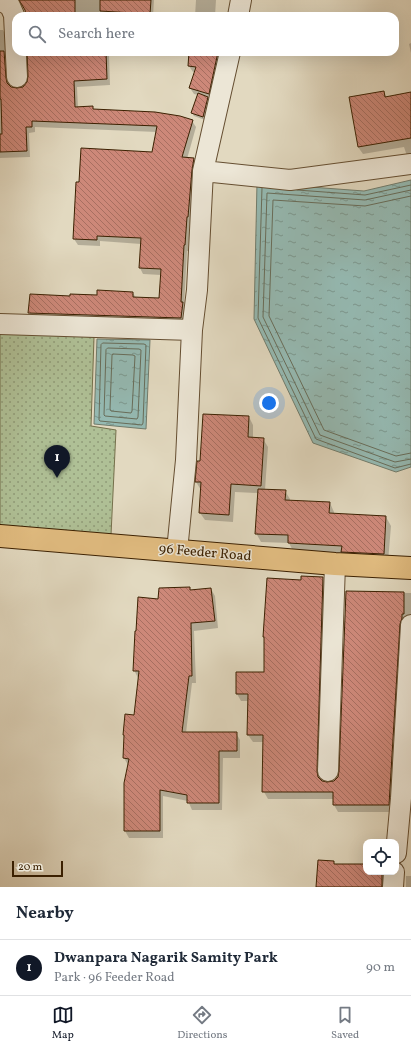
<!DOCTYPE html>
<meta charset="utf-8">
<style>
body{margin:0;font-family:Vollkorn,serif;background:#f2f2f3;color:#1f2937}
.controls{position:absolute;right:12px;bottom:12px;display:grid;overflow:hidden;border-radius:8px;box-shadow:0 4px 16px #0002}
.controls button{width:36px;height:36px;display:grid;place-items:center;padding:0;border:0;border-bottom:1px solid #e0e1e3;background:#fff;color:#1f2937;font:20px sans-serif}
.scale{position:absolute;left:12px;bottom:10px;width:51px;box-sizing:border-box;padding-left:4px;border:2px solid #3b2001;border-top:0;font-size:11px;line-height:14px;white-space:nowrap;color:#3b2001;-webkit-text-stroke:3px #ece6d6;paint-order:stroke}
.you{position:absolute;left:269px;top:403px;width:14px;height:14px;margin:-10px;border:3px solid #fff;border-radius:50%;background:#1a73e8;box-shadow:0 0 0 6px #1a73e833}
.badge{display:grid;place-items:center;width:26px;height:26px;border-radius:50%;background:#111827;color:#fff;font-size:13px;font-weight:700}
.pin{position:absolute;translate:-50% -33px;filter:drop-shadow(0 1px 2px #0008)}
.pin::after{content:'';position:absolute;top:21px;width:14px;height:12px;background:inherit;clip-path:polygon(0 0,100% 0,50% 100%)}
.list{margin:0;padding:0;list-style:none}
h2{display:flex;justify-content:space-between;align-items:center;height:52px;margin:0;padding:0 16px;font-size:17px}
h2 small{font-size:13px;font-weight:400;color:#747a83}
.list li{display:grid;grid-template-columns:26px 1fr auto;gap:12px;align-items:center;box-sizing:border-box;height:56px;padding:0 16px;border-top:1px solid #e0e1e3}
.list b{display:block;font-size:15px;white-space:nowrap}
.list p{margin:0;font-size:13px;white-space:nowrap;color:#747a83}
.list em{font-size:13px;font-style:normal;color:#747a83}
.icon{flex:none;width:22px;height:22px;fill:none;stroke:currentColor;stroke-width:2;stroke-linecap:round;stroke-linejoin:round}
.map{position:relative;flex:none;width:411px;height:887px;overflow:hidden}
.search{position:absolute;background:#fff;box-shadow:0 4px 16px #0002;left:12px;right:12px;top:12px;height:44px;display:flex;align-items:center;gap:10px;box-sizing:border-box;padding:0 14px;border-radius:12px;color:#747a83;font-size:15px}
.sheet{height:108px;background:#fff}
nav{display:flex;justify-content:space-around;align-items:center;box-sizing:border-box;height:56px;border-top:1px solid #e0e1e3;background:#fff;font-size:11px;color:#747a83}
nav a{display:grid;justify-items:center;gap:2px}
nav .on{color:#111827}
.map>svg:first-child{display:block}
.park{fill:url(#park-dots);stroke:#75704c}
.water{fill:url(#water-ripples);stroke:#717c6c}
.shadow{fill:#0003}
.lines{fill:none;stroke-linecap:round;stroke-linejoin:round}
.shore{stroke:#686d5a;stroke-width:1}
.building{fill:url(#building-back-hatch);stroke:#3b2001}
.minor-casing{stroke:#654e31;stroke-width:22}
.major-casing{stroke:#3b2001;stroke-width:24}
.minor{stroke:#ece6d6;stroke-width:20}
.major{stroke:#e1bc80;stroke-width:22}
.labels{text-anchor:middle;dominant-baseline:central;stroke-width:3;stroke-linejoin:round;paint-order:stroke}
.street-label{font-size:14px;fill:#3b2001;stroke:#ece6d6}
</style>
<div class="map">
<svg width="411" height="887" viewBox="0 0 411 887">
<defs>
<pattern id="park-dots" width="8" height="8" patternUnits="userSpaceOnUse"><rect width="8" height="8" fill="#afc096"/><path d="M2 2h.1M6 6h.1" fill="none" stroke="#909c78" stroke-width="1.8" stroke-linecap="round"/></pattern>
<pattern id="water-ripples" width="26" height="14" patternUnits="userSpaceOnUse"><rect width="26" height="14" fill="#95bab3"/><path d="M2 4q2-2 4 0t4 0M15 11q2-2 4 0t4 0" fill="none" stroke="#7b978f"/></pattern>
<pattern id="building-back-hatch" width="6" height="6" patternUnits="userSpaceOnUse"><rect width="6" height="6" fill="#cd8879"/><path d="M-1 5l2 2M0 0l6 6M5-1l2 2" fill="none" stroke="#a86f61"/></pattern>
</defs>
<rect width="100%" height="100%" fill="#e2d9c0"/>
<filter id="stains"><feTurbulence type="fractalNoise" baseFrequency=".005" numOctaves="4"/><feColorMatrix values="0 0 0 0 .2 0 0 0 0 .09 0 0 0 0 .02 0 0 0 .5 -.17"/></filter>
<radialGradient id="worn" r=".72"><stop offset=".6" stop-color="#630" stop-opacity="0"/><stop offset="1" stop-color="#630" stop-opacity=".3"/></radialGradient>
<path class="park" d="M0,332L94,337L91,426L116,430L111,535L0,526Z"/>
<path class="water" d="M411,180V467L396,472L313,443L254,319L257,183L364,191Z
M97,339L150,340L146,429L94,424Z"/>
<path class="shadow" d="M17,0H154L153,16H27L25,10L21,2Z
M196,0H216L215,16H195Z
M0,30H3L6,36L8,85L12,88H23L28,83V52H107L109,55L110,85L77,87L78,108L92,107L94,110L192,121L196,127L187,159H194L197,165L191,223H190L188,251H187L184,306L186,309L184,324L33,319L29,313L30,295L71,297L98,296L133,293L136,298L160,299L161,275L143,274L140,268L141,244L100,241V246L78,245L74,239L80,183L153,153L157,132L35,127V132L29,133L30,157L0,158Z
M411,43V53L409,44Z
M190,52H223L212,99L208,98L209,101L205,120L194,116L192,113L198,95L194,94L190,88L195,72H193L189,66Z
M384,92L387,98L411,93V160H410L406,153L404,147L363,154L358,147Z
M249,417L253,425V438L263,439L268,447L265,490L285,491L290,499V501L330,503L334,512V514L386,517L391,526L388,562L293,551L289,543L261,542L256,533L259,493L235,492L233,522L205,520L200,513L201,490L196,482L201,462Z
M322,578L326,585L320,781L327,783L334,782L392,752L396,759L392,812H338L334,805V799H268L264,792V742H253L248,735L249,701H241L237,694L265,673V639L264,637L268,579L302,582Z
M189,588L191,591L211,589L215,596L218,628L194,631L196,683H192L186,733H236L240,740V758H223L222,810H192L188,801L163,796V838H129L125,831L128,765L124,758L135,716L139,678H138L134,670L159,600Z
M347,592L411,593V621L397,736L346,735Z
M333,862L335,865H366V872H388L385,887H317Z
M406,876H411V887H406Z"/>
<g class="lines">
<path class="shore" d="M262,188L258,318L316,439L395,468L411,464
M297,190L365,195L411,185
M411,190L365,200L267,193L263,317L320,435L395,462L411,459
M411,196L365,206L273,200L269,316L324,430L396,456L411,453
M103,343L144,344L146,345L143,423L142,425L100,421L99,420L101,345Z
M108,348L139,349L141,350L138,417L137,419L105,416L104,415L106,350Z
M113,354L133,355L135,356L132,411L131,413L111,411L110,409L112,356Z"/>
</g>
<path class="building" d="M19,0H75V16H26L25,10Z
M100,0H151L150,14L100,11Z
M0,51H4L6,78L7,83L11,87L17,88L23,87L27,82L28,76L27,52H106L107,79L74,81L75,107L93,106V109L155,112L180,116L193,120L182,157L194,158L192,170L188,217H187L185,245H184L181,302H183L181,318L28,313L30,294L70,296V294L97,295V290L133,292V297L159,298L161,269L139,268L141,238L97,236V240L73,239L76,182H79L81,148L152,152L157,126L32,121V127H26L27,151L0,152V134H2L1,99H0Z
M189,52H218L209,94L189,88L196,67L188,66Z
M384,91L385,97L411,92V138L358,147L349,97Z
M198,93L208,97L203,117L191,113Z
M203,414L249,416L248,437L264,438L261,486L231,484L229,515L199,513L201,482H195L197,461H200Z
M258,489L286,490L285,500L330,502L329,513L386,516L384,554L341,552L342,546L288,543V535L255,534Z
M301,576L323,577L317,771L318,777L322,781L327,782L334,781L338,777L339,771L346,591L404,592V614H402V618L400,624L389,805H333V792H262L263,735H247L248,694H236V672H264V637H263L267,578L301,580Z
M190,587V590L211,588L215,621L191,623L192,676H189L182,732H237V751H219V803H187V795L160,790V831H124V783L129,759L123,758L124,735H123L125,714L134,715L139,671H133L135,631H136L138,597L158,599L159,588Z
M318,860L334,861V864H366V872H382V887H316Z"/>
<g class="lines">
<defs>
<path id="minor" d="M0,0L10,6L14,15L17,77
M238,16L241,0
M203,171L290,180L411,164
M0,324L192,330
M177,551L186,460L192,330L197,290L203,171L230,52
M328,771L335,564
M396,853L401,798L411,625
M393,887L394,872"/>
<path id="major" d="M0,536L335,564L411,568"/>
</defs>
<use href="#minor" class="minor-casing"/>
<use href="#major" class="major-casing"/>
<use href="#minor" class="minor"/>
<use href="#major" class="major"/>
</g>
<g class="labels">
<g class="street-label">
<text transform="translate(205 553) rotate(5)">96 Feeder Road</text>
</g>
</g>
<rect width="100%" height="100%" filter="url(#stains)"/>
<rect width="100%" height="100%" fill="url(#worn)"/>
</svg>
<div class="controls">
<button><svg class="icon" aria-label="locate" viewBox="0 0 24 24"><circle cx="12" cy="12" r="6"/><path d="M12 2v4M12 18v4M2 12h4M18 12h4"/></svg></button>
</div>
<div class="scale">20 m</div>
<div class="you"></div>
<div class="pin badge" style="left:57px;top:478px">1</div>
<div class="search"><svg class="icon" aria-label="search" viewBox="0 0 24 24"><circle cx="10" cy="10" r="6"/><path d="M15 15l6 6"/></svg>Search here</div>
</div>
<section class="sheet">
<h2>Nearby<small></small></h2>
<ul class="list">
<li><span class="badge">1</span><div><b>Dwanpara Nagarik Samity Park</b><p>Park · 96 Feeder Road</p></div><em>90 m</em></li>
</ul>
</section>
<nav>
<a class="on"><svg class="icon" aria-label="map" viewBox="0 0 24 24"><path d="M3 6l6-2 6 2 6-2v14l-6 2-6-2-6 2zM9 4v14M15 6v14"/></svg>Map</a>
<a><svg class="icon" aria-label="directions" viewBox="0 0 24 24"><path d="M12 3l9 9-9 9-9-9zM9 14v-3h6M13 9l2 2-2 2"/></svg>Directions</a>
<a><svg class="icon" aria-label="saved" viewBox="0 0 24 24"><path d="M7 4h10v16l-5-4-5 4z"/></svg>Saved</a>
</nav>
